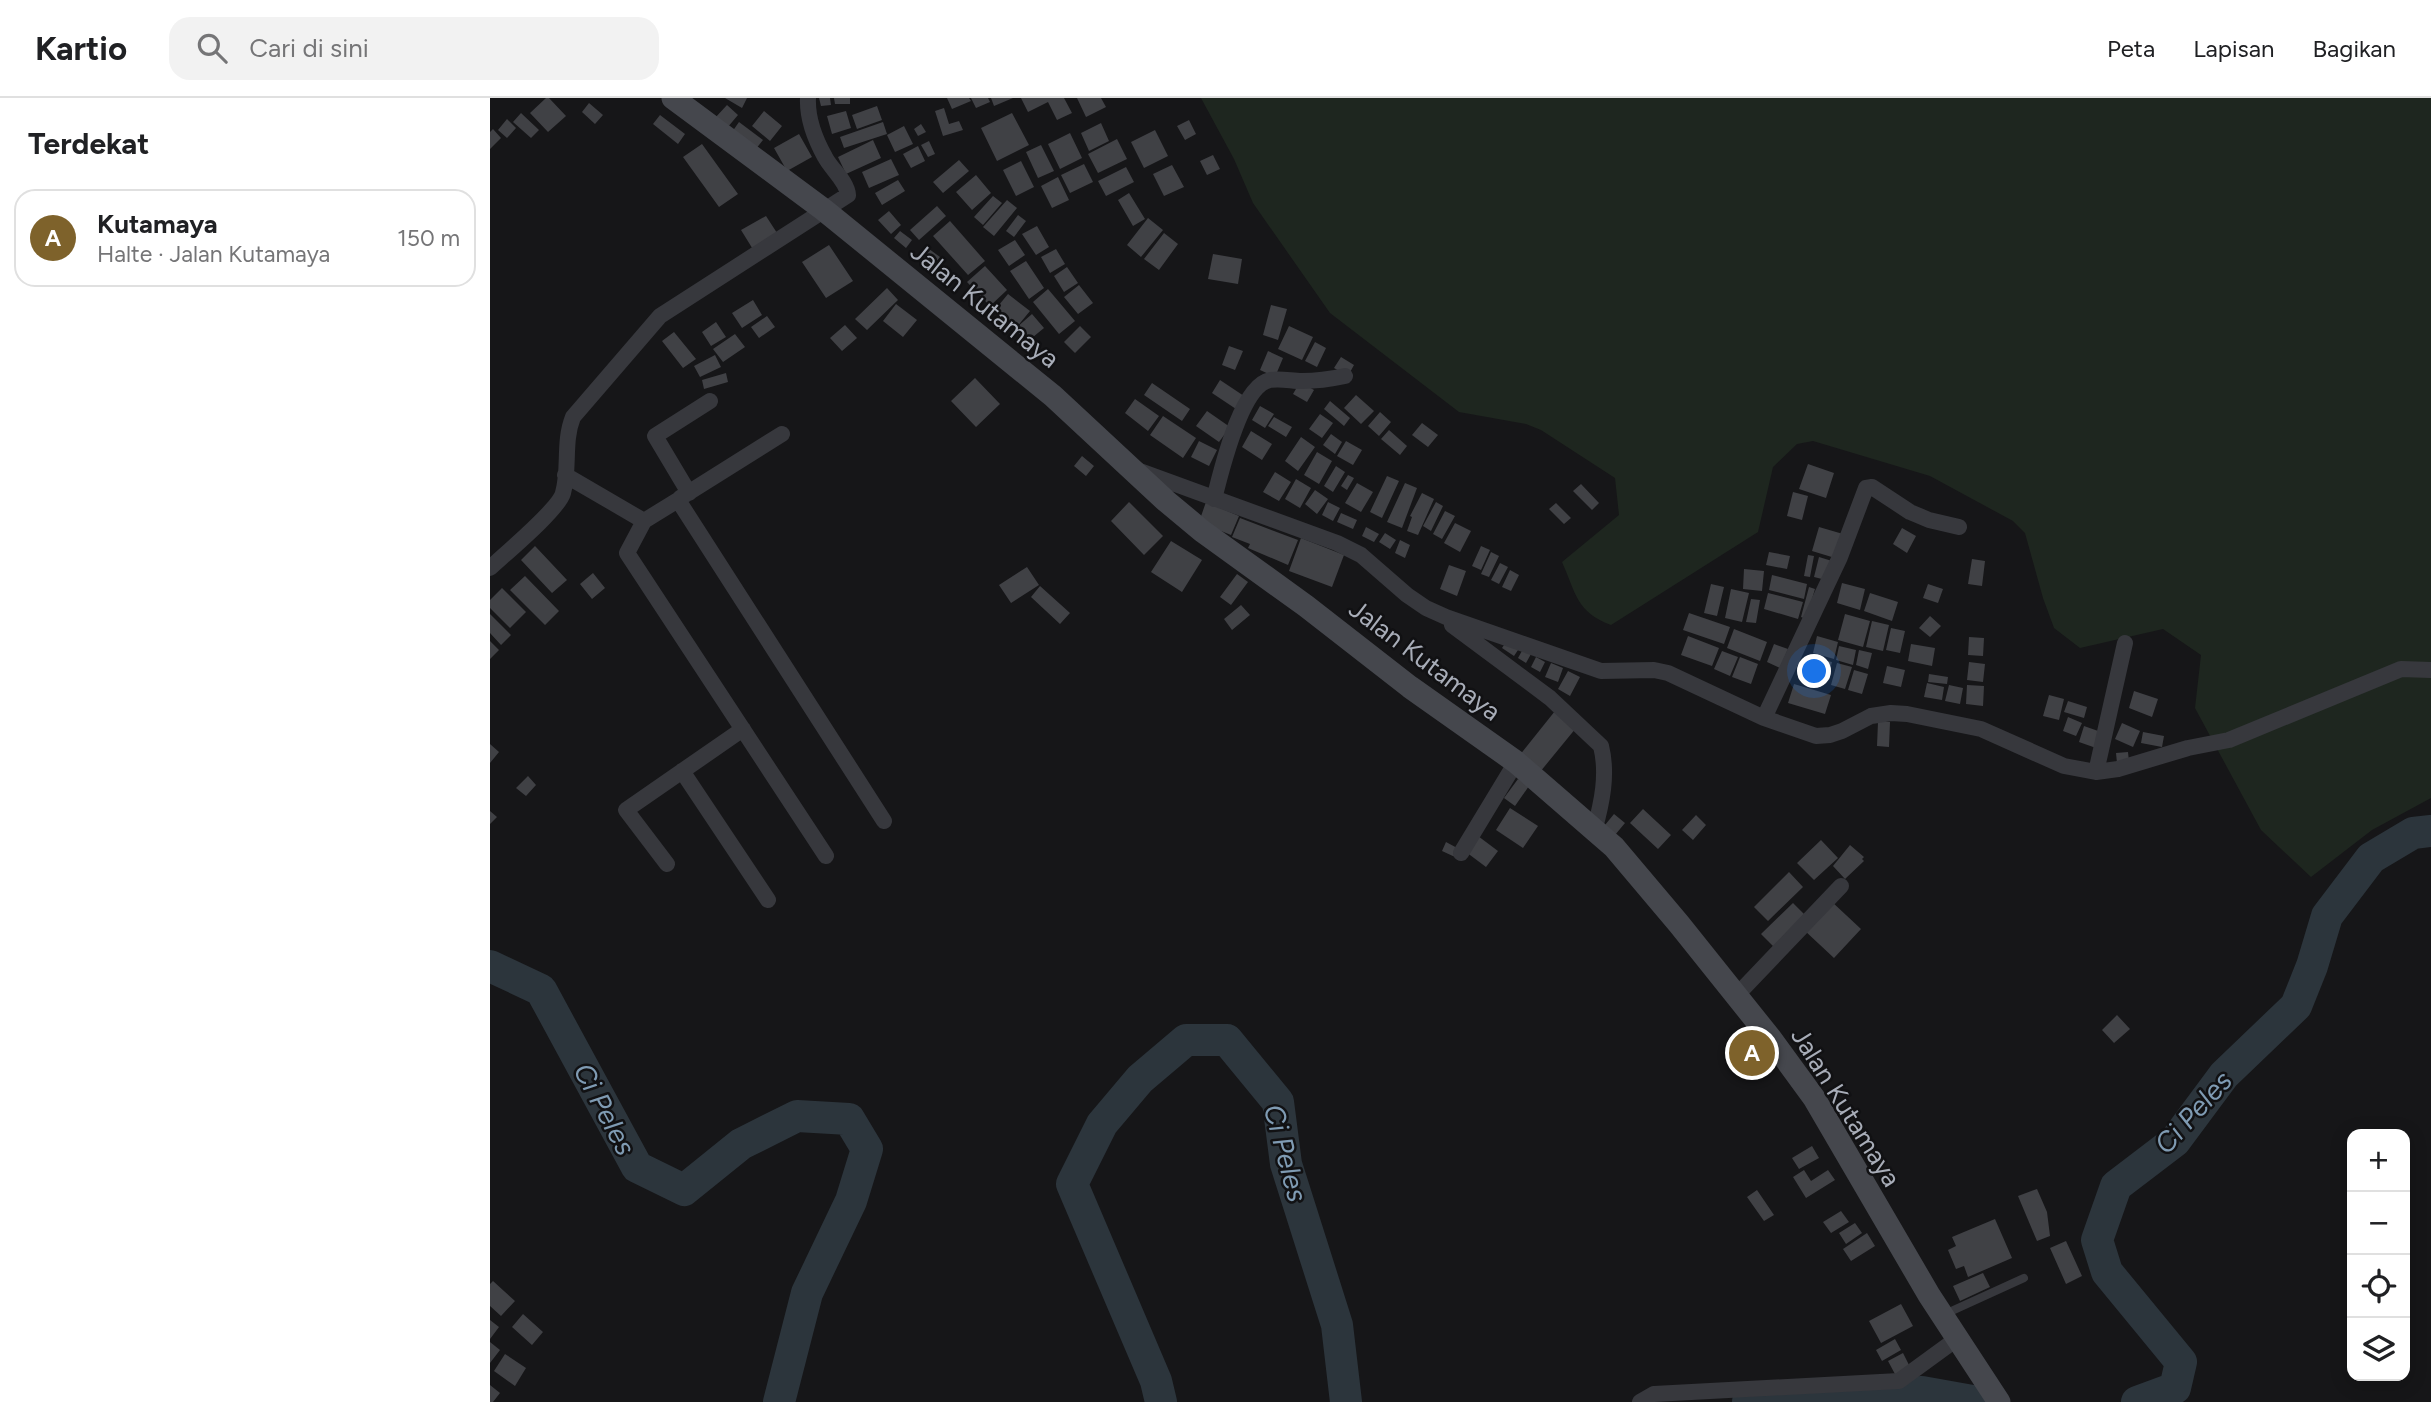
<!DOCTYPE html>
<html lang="id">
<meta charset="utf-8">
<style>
body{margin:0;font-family:Figtree,sans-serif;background:#f2f2f2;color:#202124}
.controls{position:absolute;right:21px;bottom:21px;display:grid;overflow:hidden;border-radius:14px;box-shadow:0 4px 18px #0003}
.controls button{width:63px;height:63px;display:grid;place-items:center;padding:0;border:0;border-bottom:2px solid #e0e0e0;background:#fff;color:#202124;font:35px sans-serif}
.you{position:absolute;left:1325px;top:574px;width:24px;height:24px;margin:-18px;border:5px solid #fff;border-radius:50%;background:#1a73e8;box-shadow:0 0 0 10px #1a73e833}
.badge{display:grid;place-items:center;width:46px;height:46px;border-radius:50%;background:#7e622b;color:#fff;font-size:23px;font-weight:700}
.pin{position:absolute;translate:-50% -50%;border:4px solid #fff;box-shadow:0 2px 7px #0006}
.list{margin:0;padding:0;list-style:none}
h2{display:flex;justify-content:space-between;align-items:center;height:91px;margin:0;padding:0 28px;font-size:30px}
h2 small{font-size:23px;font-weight:400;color:#757577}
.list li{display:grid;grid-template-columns:46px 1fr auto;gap:21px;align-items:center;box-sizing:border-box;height:98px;margin:0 14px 14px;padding:0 14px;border:2px solid #e0e0e0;border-radius:21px}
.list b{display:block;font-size:26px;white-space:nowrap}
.list p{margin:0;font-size:23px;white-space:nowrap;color:#757577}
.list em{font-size:23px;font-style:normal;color:#757577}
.icon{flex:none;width:38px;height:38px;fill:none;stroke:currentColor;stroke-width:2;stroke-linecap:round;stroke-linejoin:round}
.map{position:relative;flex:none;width:1941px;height:1304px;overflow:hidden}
header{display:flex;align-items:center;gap:42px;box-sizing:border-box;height:98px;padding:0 35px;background:#fff;border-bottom:2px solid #e0e0e0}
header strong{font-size:33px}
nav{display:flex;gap:38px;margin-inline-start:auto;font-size:24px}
.search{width:490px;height:63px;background:#f2f2f2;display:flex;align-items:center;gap:18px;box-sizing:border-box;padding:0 24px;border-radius:21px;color:#757577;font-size:26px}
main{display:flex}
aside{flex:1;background:#fff}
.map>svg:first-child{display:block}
.green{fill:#1e261f}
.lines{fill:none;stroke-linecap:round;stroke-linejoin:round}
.river{stroke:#2c353c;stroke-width:32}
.building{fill:#404145}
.lane{stroke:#37383d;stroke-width:8}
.street{stroke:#37383d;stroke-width:16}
.secondary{stroke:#45474d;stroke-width:23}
.labels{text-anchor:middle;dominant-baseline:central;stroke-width:5;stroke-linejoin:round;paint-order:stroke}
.street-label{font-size:26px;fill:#a8adb8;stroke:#111113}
.water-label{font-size:28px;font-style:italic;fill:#7f9bb3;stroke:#111113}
</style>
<header>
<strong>Kartio</strong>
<div class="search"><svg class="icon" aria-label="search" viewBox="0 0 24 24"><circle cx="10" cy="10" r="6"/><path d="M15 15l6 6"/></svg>Cari di sini</div>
<nav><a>Peta</a><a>Lapisan</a><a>Bagikan</a></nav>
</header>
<main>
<aside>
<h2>Terdekat<small></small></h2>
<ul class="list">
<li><span class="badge">A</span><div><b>Kutamaya</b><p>Halte · Jalan Kutamaya</p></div><em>150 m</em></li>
</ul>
</aside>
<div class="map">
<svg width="1941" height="1304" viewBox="0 0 1941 1304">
<rect width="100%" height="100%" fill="#161618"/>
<path class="green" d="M711,0H1941V700L1882,732L1821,779L1771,732L1705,610L1711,557L1673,531L1590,550L1564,530L1553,500L1535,435L1523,423L1440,378L1323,343L1307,346L1283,369L1268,434L1121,527C1086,514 1086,495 1072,464L1129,417L1125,380L1051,332L1036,326L969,314L840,215L763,105L744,61Z"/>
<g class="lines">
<path class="river" d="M0,868L51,892L147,1069L194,1092L251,1046L307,1018L359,1021L377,1051L361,1103L317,1195L289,1304
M671,1304L666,1283L582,1086L612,1026L650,981L696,942H737L788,1004L796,1066L847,1227L856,1304
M1258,1304L1432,1294L1488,1304
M1647,1304L1685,1290L1691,1264L1617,1174L1607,1142L1626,1088L1685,1043L1734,977L1806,908L1822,868L1837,818L1881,760L1923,735L1941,733"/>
</g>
<path class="building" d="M56,0H59L76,18L58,34L40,15Z
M235,0H257L252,10Z
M329,0H340L341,7L331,8Z
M344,0H360V6H345Z
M457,0H479L481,3L462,11Z
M481,0H498L500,4L486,10Z
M501,0H523L504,8Z
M531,0H574L582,15L567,22L558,4L538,14Z
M587,0H611L616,9L596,19Z
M99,5L113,17L105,26L92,14Z
M237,7L248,17L237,30L225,20Z
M387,8L392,22L367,31L362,17Z
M454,10L459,26L469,23L473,32L453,38L445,13Z
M274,13L292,28L280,43L262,28Z
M356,13L361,30L342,36L337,18Z
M31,15L49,32L41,40L23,24Z
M522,15L539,47L507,63L491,30Z
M170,17L195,36L188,46L163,26Z
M17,21L26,30L17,40L8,32Z
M699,22L706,36L695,42L687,28Z
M249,24L273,42L265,52L242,34Z
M393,24L397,36L354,50L350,39Z
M611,25L619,43L599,53L591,35Z
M431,26L436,34L428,38L424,31Z
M414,28L423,46L405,54L397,37Z
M3,31L11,40L0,51V34Z
M665,32L678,58L654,70L641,44Z
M580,35L592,60L570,71L558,46Z
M309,36L322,59L297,73L284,50Z
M627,41L637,61L608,75L598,56Z
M383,42L391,60L356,76L348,59Z
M439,43L445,56L438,59L431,47Z
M212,46L248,96L229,109L193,59Z
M551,47L564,73L548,80L536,54Z
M428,48L435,63L421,70L413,56Z
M723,57L730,71L717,77L710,63Z
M401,61L409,77L379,90L372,74Z
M469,62L479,73L453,95L443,84Z
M531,63L544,89L526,98L513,72Z
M594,66L603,84L580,95L571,77Z
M682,67L694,89L674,98L663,76Z
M636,69L644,84L616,98L608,83Z
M486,77L501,95L482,112L466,94Z
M568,79L579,102L562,110L551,88Z
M408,82L415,93L392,107L385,95Z
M639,95L655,121L643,128L628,102Z
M503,98L512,105L493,127L484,119Z
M517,102L527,110L504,138L493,129Z
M447,108L456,118L429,142L420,132Z
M399,113L411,127L401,136L388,122Z
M528,117L536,123L524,139L516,133Z
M276,118L289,138L264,153L251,132Z
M658,120L673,132L651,159L637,147Z
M460,123L495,163L478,177L443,138Z
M547,128L559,149L546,157L532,136Z
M410,133L422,142L416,150L404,140Z
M674,135L688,146L669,172L654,161Z
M525,142L535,157L519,168L508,152Z
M339,147L363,183L336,200L312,164Z
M435,148L450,159L443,168L428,157Z
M566,151L575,166L560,175L551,159Z
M723,156L752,161L748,186L718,181Z
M536,163L554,190L539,201L520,173Z
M495,168L517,192L500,208L477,184Z
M577,169L588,185L574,194L564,178Z
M589,187L603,205L588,216L574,199Z
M397,190L408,202L377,232L365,221Z
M558,191L585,223L569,236L543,204Z
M518,196L540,213L526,230L504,213Z
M263,202L272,217L252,230L242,215Z
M406,206L427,222L413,239L393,223Z
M781,207L797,211L788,242L773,237Z
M542,216L554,230L537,244L525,231Z
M277,218L285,229L269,240L261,229Z
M226,224L236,239L221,248L212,234Z
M355,227L367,240L352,253L340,240Z
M590,228L601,239L585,255L574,244Z
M799,228L823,239L812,262L788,251Z
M184,234L206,261L193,270L172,243Z
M245,236L255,249L233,264L223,251Z
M825,244L836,250L827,269L815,263Z
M739,248L753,253L745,272L732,267Z
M778,253L793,260L785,279L770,272Z
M225,257L231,269L210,279L204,268Z
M851,259L864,267L858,278L844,270Z
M236,275L238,284L214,291L212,282Z
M485,280L510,306L486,329L461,303Z
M730,282L754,298L746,311L722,295Z
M810,284L824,292L817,304L803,296Z
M662,285L700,311L692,323L654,297Z
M866,297L884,313L871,326L854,310Z
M645,301L669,318L658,333L635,315Z
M840,303L860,320L854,328L834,311Z
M770,308L784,316L775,330L762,322Z
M717,313L740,329L729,344L706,328Z
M890,314L901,324L889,338L878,328Z
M830,316L843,325L832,340L819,331Z
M673,318L706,340L693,360L660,337Z
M784,319L802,329L796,339L778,328Z
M932,325L948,337L938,349L922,337Z
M899,332L917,348L910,357L891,341Z
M761,333L782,346L772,362L752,349Z
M841,336L852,344L845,356L833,347Z
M811,339L825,349L808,373L795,363Z
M709,343L727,352L719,368L701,359Z
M856,343L872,352L863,367L847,358Z
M827,354L842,363L829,386L814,377Z
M592,358L604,368L596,378L584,368Z
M1318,366L1344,375L1336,400L1309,391Z
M846,368L855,374L843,394L834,388Z
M785,374L801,384L789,403L773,394Z
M858,377L864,380L857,392L851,388Z
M897,378L909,383L892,420L880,414Z
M806,381L821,390L810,410L795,401Z
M867,385L883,394L871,414L855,405Z
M915,385L927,390L912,430L897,424Z
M1091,386L1109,405L1102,412L1083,393Z
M825,392L838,401L827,416L815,406Z
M1303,394L1318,398L1312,422L1297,418Z
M932,395L944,401L928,437L917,433L922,419L920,418Z
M639,404L673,438L654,457L621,423Z
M716,404L749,418L741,437L709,424Z
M838,404L850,410L843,423L832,417Z
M946,404L953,408L941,433L933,428Z
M1066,405L1081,420L1074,426L1059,411Z
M955,413L965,418L952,441L943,436Z
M851,415L867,422L863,431L847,424Z
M750,420L808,442L798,467L758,450L760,446L742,439Z
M965,425L981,433L970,454L954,445Z
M876,429L889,436L884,444L872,438Z
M1329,429L1353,436L1345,460L1322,453Z
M1412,430L1426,438L1417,455L1403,446Z
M895,435L906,442L900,451L889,444Z
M811,440L854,457L842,489L799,473Z
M910,442L920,447L915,460L905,455Z
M681,443L712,462L692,494L661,474Z
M45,448L77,482L62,495L31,462Z
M991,448L1000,452L991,472L982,468Z
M1001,454L1009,458L999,479L991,476Z
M1279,454L1300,458L1297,471L1276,467Z
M1318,457L1324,458L1320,479L1314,478Z
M1329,459L1342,463L1336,482L1324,479Z
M1482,461L1495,463L1492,488L1478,486Z
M1010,465L1018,469L1009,486L1001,482Z
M959,467L976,473L967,498L950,491Z
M537,469L549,487L521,505L509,487Z
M1254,471L1274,473L1272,493L1253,491Z
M1020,472L1029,477L1021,493L1012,489Z
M103,475L115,490L102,501L90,486Z
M747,476L758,484L741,507L730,499Z
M1282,477L1317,486L1314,501L1279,492Z
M35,478L69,513L55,527L20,492Z
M1352,485L1375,491L1370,512L1347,505Z
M1221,486L1234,489L1227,518L1214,515Z
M1438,486L1453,491L1448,505L1433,500Z
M550,488L580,515L570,526L541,499Z
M1319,489L1325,491L1316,521L1311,519Z
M12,490L36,514L20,530L0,510V502Z
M1241,491L1259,495L1252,524L1235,520Z
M1278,495L1313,504L1308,521L1274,511Z
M1380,495L1408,504L1402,523L1374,513Z
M1261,501L1270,502L1266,525L1256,524Z
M751,507L760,517L742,532L734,521Z
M1199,515L1240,529L1234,546L1193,532Z
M0,516L21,537L11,547L0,535Z
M1355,516L1380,523L1373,549L1348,542Z
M1440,518L1451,528L1440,539L1429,530Z
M1382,523L1399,527L1393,553L1376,549Z
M1401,530L1415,533L1410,555L1396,552Z
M1244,531L1277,544L1270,563L1237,550Z
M1198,538L1229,550L1222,568L1191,557Z
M1327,538L1348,544L1344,561L1323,555Z
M1479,539L1494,540L1493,558L1478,557Z
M0,543L9,552L0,561Z
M1016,544L1028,552L1024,558L1012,550Z
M1284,546L1298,551L1290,570L1277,564Z
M1421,546L1445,550L1442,568L1418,563Z
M1349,548L1366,552L1363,567L1346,562Z
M1033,551L1041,556L1036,565L1028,560Z
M1369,552L1382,555L1378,571L1366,567Z
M1232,553L1248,559L1240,578L1224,571Z
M1046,559L1055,564L1050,574L1041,569Z
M1250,559L1268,566L1261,586L1242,579Z
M1322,560L1342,564L1337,584L1318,580Z
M1479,564L1495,566L1493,584L1477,582Z
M1061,565L1073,570L1068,584L1055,579Z
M1347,565L1362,569L1355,591L1341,587Z
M1397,568L1415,572L1411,589L1393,585Z
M1364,572L1378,576L1372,596L1358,592Z
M1078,573L1090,579L1080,598L1068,591Z
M1439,576L1458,579L1457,586L1438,584Z
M1437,585L1454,589L1452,602L1434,599Z
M1304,586L1341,597L1335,616L1298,605Z
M1459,587L1473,590L1470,606L1455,603Z
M1477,587L1494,588L1493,608L1476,606Z
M1644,593L1668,601L1662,619L1639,610Z
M1559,597L1574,601L1569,622L1553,618Z
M1578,603L1597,609L1594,620L1574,614Z
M1065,613L1086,630L1050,674L1029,658Z
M1578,619L1592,625L1586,638L1573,633Z
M1388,624H1400L1399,649L1387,648Z
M1632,625L1650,633L1643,649L1625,641Z
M1594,628L1611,634L1606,650L1589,644Z
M1653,634L1674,638L1672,649L1651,645Z
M0,646L9,654L0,665Z
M1638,654L1639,664L1627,665L1626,655Z
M38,678L46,687L36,698L26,690Z
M1028,681L1039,688L1025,708L1014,700Z
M1020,710L1048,728L1033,750L1006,732Z
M1153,711L1181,737L1168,751L1140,725Z
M0,713L7,719L0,726Z
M1124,716L1135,725L1125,737L1115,727Z
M1206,717L1216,727L1203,742L1192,732Z
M988,738L1008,753L996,769L976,754Z
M1331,742L1348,760L1324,782L1307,765Z
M956,744L969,751L965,759L952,753Z
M1360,747L1374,759L1372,761L1374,763L1355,781L1343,768Z
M1299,774L1313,789L1278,823L1264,809Z
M1341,803L1371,831L1344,860L1314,832Z
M1303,805L1316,818L1284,849L1271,836Z
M1627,917L1640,931L1624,945L1612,932Z
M1322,1048L1329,1060L1309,1071L1302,1060Z
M1314,1072L1321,1083L1338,1072L1345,1082L1316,1100L1303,1079Z
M1547,1091L1557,1114L1560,1138L1547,1143L1528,1098Z
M1267,1092L1284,1117L1274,1123L1257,1099Z
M1351,1113L1359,1124L1341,1135L1333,1124Z
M1505,1121L1522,1160L1478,1179L1474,1168L1466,1171L1458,1152L1466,1148L1462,1139Z
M1365,1125L1372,1135L1356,1146L1349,1135Z
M1377,1135L1385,1148L1361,1163L1353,1151Z
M1576,1143L1592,1178L1576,1186L1560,1150Z
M1493,1175L1500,1189L1470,1203L1463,1188Z
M3,1183L25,1203L11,1218L0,1208V1186Z
M1411,1206L1423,1228L1391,1245L1379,1223Z
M33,1216L53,1234L42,1247L22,1229Z
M0,1222L9,1229L0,1241Z
M1405,1241L1411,1252L1392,1263L1386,1252Z
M0,1244L10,1252L0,1265Z
M1413,1255L1421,1271L1406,1278L1398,1263Z
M15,1256L36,1270L25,1288L4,1273Z
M0,1287L10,1295L3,1304H0Z"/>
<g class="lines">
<path class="lane" d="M1455,1216L1534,1180"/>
<path class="street" d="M647,372L847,445L871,457L917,497L936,510L956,519L1111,573L1164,572L1178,575L1274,620L1326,638L1340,637L1352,633L1381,618L1401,615L1417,616L1491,631L1574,668L1606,674L1628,671L1698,650L1739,642L1911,571L1941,572
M75,377L154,423L137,455L336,758
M199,395L165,338L220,303
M190,400L292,336
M724,401C731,375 750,288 780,282C790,280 802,283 812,283C826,283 841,281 855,278
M154,423L188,402L394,723
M0,470C15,456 69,411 73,395C80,370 73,344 83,319L170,218L358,97C357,83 341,71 335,59C325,41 317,20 318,0
M962,527L1060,600L1111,648C1118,676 1112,705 1104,733
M1274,620L1350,459L1376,390L1382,389L1420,414L1439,422L1469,429
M192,673L278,802
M1606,674L1635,545
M971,755L1026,664
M177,766L136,712L253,631
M1246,898L1351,788
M1150,1304L1164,1296L1409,1283L1468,1240"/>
<path class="secondary" d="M183,0L334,112L563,298L676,403L712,433L816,508L920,589L1026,664L1124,749L1189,826L1281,941L1324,1000L1439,1197L1509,1304"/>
</g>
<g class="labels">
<g class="street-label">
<text transform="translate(495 207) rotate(39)">Jalan Kutamaya</text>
<text transform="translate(935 562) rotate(37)">Jalan Kutamaya</text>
<text transform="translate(1356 1009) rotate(58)">Jalan Kutamaya</text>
</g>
<g class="water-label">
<text transform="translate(115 1011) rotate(62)">Ci Peles</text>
<text transform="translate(1703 1014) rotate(-48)">Ci Peles</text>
<text transform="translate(796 1055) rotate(75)">Ci Peles</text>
</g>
</g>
</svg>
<div class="controls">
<button>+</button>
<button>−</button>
<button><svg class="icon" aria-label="locate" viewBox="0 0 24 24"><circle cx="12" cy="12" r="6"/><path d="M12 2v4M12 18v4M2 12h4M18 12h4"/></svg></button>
<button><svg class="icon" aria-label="layers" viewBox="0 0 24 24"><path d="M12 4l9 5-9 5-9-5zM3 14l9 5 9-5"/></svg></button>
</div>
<div class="you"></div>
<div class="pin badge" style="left:1262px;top:955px">A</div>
</div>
</main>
